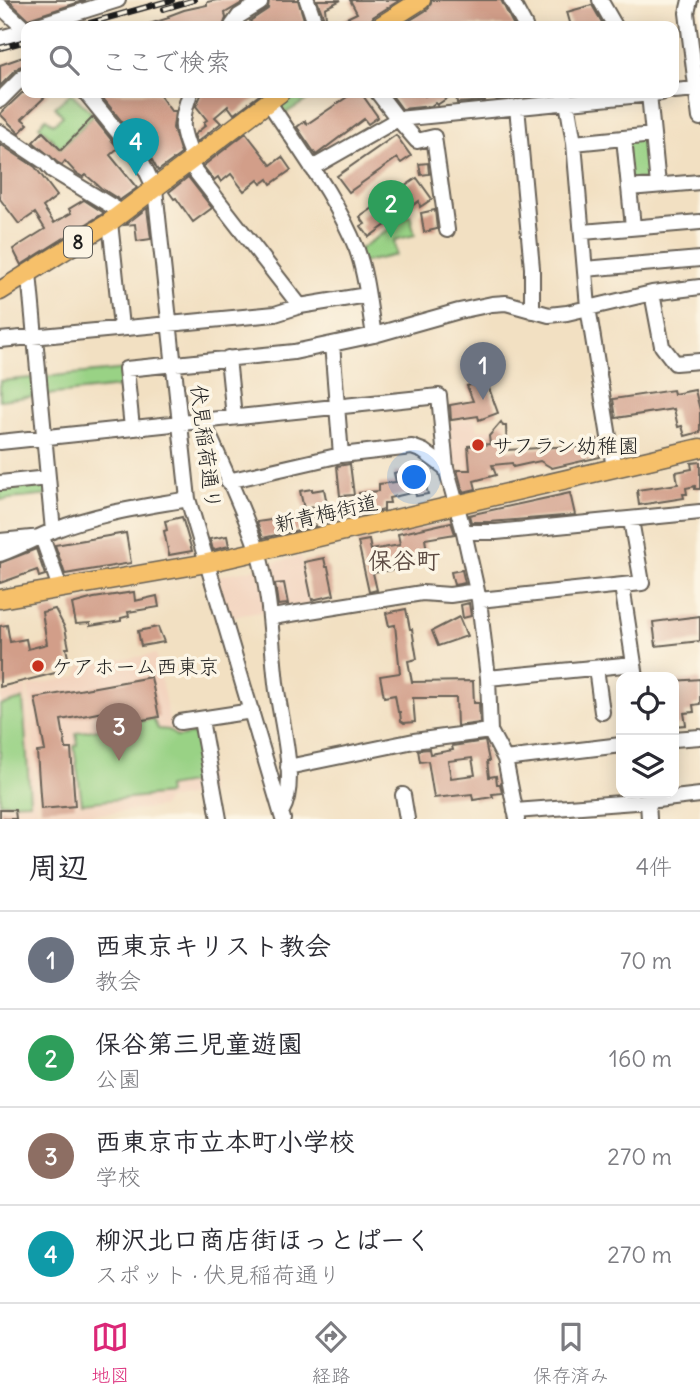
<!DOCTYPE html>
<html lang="ja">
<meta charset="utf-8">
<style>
body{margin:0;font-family:Delius,"Klee One",sans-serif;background:#f7f7f7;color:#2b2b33}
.controls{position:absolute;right:21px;bottom:21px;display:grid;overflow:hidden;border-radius:14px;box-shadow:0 4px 18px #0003}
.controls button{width:63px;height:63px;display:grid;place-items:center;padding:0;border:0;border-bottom:2px solid #e1e1e2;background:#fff;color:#2b2b33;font:35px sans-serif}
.you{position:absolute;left:415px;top:478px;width:24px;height:24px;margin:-18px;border:5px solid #fff;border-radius:50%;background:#1a73e8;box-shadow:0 0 0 10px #1a73e833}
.badge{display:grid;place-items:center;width:46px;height:46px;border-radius:50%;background:#db2777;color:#fff;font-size:23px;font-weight:700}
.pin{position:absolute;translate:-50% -58px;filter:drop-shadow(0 2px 4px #0008)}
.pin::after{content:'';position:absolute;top:37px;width:24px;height:21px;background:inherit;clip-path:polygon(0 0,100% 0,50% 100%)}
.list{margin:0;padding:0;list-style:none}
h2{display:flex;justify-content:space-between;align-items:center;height:91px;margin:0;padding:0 28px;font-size:30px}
h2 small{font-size:23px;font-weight:400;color:#7c7c81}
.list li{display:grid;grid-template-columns:46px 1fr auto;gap:21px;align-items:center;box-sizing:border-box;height:98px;padding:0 28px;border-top:2px solid #e1e1e2}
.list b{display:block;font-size:26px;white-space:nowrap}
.list p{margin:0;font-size:23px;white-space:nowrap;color:#7c7c81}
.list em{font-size:23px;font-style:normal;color:#7c7c81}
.icon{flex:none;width:38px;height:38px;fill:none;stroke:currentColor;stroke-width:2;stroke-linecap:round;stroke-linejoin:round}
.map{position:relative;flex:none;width:700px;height:819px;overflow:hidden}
.search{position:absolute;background:#fff;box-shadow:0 4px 18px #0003;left:21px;right:21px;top:21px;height:77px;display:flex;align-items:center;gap:18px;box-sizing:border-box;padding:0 24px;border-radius:14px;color:#7c7c81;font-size:26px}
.sheet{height:483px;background:#fff}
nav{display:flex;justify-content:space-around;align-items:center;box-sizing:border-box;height:98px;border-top:2px solid #e1e1e2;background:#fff;font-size:19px;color:#7c7c81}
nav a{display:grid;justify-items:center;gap:4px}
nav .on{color:#db2777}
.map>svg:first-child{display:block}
.built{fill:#f3d4bf}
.green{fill:#99d285;stroke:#5a7750;stroke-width:2}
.building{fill:#d29e89;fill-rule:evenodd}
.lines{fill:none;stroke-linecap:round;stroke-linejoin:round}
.minor-casing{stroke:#676156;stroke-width:18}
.major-casing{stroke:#676156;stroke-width:21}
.minor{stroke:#fff;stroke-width:14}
.major{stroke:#f6c06b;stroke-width:18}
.rail-casing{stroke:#1c1c1c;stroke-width:6}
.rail{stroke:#fcf5e5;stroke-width:3.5;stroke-dasharray:10;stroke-linecap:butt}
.poi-dot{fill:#c8321e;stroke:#fcf5e5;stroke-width:2.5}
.labels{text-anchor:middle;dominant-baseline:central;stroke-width:7;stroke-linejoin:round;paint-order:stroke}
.shield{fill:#fcf5e5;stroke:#5f5d58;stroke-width:2}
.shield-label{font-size:19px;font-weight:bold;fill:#1c1c1c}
.poi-label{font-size:21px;fill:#1c1c1c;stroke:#fcf5e5;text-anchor:start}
.street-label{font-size:21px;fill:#1c1c1c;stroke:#fcf5e5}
.quarter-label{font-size:24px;font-weight:bold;fill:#5c4a42;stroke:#fcf5e5}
</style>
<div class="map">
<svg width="700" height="819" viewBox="0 0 700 819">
<rect width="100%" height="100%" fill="#fcf5e5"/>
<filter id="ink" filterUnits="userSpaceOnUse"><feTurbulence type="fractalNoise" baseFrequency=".0143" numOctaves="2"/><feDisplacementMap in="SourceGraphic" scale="14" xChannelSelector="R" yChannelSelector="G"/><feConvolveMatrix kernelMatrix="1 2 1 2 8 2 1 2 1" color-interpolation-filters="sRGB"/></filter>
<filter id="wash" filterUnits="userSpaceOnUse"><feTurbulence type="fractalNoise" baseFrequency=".00686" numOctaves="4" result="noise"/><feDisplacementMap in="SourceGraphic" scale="28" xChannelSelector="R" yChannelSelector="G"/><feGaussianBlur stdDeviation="1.57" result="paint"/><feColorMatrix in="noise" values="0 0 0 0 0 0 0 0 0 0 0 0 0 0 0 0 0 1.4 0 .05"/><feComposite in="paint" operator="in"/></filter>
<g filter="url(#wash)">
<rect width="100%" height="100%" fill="#f2e0c2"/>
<path class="built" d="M475,418L478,429H491L506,420L508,460L498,465L451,469L445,422Z
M301,556L310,606L277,610L265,565Z
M258,568L268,611L229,617L217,576Z
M156,654L171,730L198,726L210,792L166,800L162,807L58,819H40L28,686L78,676L80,666Z
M26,686L38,819H0V696Z"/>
<path class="green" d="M71,93L94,115L47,161L44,159L58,145L39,126L46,118L53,124L63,116L55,107Z
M284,93H319L279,117L269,103Z
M653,135L658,185L629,188L624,138Z
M410,215L415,235L394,240L396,255L361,263L357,251Z
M126,369L128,386L0,400V381Z
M48,478L50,495L0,500V483Z
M23,699L30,802L0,803V705Z
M153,719L158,729L169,730L177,737L195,734L203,781L167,787L168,794L82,803L74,746L78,745L76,733Z"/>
<g id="blocks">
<path class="building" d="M8,0H86L28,19Z
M217,0H247L225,13L226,18L223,26H149V24L169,18L168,16L184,10L207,5V2Z
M269,0H298L306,26H254L250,21L268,9Z
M317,0H341L325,8L327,26Z
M350,0H400L373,17L369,26H330L357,13Z
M432,0H501L514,26H401L428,9Z
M592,5L604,26H571L567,12Z
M26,56V65L19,67L0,86V65Z
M22,93H49L22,119L28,124L19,133L0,114Z
M105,93H158L171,111H175L173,128L181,154L158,171L150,156L101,96Z
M202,93H262L234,114L228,106L215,117L221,123L197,142L194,135L206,125L204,122L207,120L196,106Z
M353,93H361L378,117L368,124L364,119L316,155L297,127L305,121L307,124Z
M423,93L425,96L430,93H455L437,105L435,103L431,106L402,109L391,94Z
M456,93H484L485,101L457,103Z
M490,93H519L522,97L497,100Z
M93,117L118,148L110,155L137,188L120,200L101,188L86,175L83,177L76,173L65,161L62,165L58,163L33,142L43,132L61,150Z
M246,133L271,165L282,157L291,170L271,184L268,179L261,184L258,180L244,191L231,174L221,182L218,177L214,180L203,166Z
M396,135L411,156L401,163L397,158L349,192L337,176Z
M0,144L35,167L57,196L43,207L54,223L71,213L69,209L84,200L104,213L21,265L13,249L45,229L35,213L19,224L0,199Z
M428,163L429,174L421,175L419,164Z
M188,177L212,208L193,222L176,198L174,199L169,192Z
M417,178L432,199L420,207L419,201L369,237L361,226L365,224L360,217Z
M147,208L151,239L137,241L135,224L125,225Z
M435,210L437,229L424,232L421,213Z
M486,380L498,413L479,420L478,416L451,420L450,405L473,401L467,386Z
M673,390L674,394L695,390L700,410V432L685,436L682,426L678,427L674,409L616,418L613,399Z
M501,422L503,426H506L507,450L571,446L572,448L589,446L587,441L597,439L600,457L552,468L540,461L513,467L512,463L492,465L496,475L474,481L476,489L463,492L457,470H470L468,446L490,444L489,436Z
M700,462V489H695V486L686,488L687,494H683L684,498L639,505L637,490L678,484L676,472L692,469L691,463Z
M350,464L354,495L340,496L337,466Z
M411,469V473L422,470L428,494L416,496L415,492L389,498L390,503H384V510L364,515L360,513L359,493L379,491V484L396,482L394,473Z
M312,489V491L324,489L327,504L304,509L300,491Z
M570,493L575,515L490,522H471L469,515Z
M312,511L316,526L263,538L257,522L305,515Z
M182,517L192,551L169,555L164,531L167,530L165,521Z
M451,522L455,534L425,539L429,564L373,573L377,590L369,592L358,542L369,540L371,550L400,545L398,534Z
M126,533L131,563L65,574L55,545Z
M227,536L229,546L213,550L210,539Z
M36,549L45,575L39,577L37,570L0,583V563Z
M324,558L326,567H328L334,595L312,600L304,562Z
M462,570L465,583L454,585L451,572Z
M284,583L288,604L278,605L275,584Z
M134,592L135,601L157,596L159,607L128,612L129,616L121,618V621L90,626V623L76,624L72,604L94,598Z
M469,603L471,616L463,618L461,605Z
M55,609L65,628L69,648H66L69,662H66L67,665L59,667L60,670L55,673L0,687V626L7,625L10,642L26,639L28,649L47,644L42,612Z
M406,609L410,629H412L417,659L408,661L412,682L473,681L474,703H479L480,723L457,726L456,698H413L415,722L404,723L401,721L400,712H398L395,695L384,697L380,676L400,673L395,625L389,626L386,613Z
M700,616V641L656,646L653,622Z
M459,617L467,636L438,646L432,631Z
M158,627L164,642L141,646L138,631Z
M151,677L159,717L127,723L124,708L61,720L66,749H71L75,806L41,809L37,752L45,751L35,698Z
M700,679V704L693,705L694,712L684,713L686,725L674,726V681Z
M485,741L489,761H487L489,777L496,776L497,784H500L502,793L492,794L493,797L473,800L472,794L434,798L428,761L420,762L418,750L429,749L430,754L453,750L452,746ZM472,758L475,775L451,778L448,761Z
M0,810H15L16,819H0Z"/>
</g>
</g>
<g filter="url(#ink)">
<use href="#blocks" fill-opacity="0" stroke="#676156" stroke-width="2"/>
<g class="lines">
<defs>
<path id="minor" d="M307,0L316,26
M511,0L525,26
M600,0L615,26
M690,0L687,13L700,118
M0,6L26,30
M35,26L118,0
M232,26L239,16L260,3L259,0
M0,38L26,31
M674,91L697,89
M86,93L142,162L155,189L188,499L283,819
M190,93C179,126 181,128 193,160
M378,93L398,119L661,93
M563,93L567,102L574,143L588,307L614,468
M649,94L658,185
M0,100L26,74
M268,101C299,149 336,197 357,250C367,277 369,308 374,335
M517,107L532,268V311
M0,132L45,162L52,170L123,213
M624,138L633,227
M574,143L653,135
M192,167L300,306
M312,168L398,119L417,141L434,137L447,230
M629,188L700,182
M110,222L121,327
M583,232L700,222
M585,269L700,259
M29,273L53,531
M700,287L652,293L662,346L675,363L700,361
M0,340L275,314L300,306L367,295
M332,344L341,455
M228,358L234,417
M202,419C220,461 244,509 258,552C271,595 271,639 276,683C280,719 299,782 282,811
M132,428L126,369L294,352L374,335L459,311L492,304L506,303L549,315L567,313L652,293
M0,442L439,396L446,468L464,532L479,600L488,678L490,731L505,759L517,819
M228,481L341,455L412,447L423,451L446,468
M0,483L48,478
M464,532H496L700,512
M0,541L42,537L60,588
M0,554C19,547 37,537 55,530C98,513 144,507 188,499
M622,586L636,677
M479,600L642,583L631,520
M272,617L422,593L450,595L477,591
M596,668L602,712
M488,678L634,664
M201,720L219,819
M180,722L252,711
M674,739L700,737
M505,759L621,745
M288,767L414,741L490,731
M403,795L407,819
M515,811L648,801
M649,819L648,801L700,795"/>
<path id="major" d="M380,26L421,0
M0,291L110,222L280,93
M0,599L207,563L700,448"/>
</defs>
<use href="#minor" class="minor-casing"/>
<use href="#major" class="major-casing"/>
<use href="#minor" class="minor"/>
<use href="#major" class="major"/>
<defs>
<path id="rail" d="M164,9L194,0
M79,26L172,0
M0,48L26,41"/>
</defs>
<use href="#rail" class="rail-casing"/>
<use href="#rail" class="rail"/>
</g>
</g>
<g class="poi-dot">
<circle cx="478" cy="445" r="7"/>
<circle cx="38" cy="666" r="7"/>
</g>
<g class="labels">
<rect class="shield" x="64" y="226.5" width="28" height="31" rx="5"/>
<g class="shield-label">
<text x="78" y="242">8</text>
</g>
<g class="poi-label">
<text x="492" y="445">サフラン幼稚園</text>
<text x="52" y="666">ケアホーム西東京</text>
</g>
<g class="street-label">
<text transform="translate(206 447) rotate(83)">伏見稲荷通り</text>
<text transform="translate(326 513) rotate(-13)">新青梅街道</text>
</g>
<g class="quarter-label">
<text x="404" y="560">保谷町</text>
</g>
</g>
</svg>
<div class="controls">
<button><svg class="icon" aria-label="locate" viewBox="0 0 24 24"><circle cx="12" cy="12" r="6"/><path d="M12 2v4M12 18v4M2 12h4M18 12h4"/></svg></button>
<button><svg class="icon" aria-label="layers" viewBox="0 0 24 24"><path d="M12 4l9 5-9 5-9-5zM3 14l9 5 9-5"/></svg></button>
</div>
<div class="you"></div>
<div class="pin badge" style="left:483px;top:400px;background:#6b7280">1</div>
<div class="pin badge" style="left:391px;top:238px;background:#2e9e5b">2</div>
<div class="pin badge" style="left:119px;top:761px;background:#8d6e63">3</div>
<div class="pin badge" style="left:136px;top:176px;background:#0f9aa8">4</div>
<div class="search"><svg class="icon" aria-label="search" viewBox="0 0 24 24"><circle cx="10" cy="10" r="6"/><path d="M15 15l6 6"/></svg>ここで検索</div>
</div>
<section class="sheet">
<h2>周辺<small>4件</small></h2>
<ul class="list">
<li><span class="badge" style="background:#6b7280">1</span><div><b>西東京キリスト教会</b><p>教会</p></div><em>70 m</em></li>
<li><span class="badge" style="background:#2e9e5b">2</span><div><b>保谷第三児童遊園</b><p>公園</p></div><em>160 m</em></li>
<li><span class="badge" style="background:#8d6e63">3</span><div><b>西東京市立本町小学校</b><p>学校</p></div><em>270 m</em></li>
<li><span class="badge" style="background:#0f9aa8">4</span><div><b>柳沢北口商店街ほっとぱーく</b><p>スポット · 伏見稲荷通り</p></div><em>270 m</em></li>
</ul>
</section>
<nav>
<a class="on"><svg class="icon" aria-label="map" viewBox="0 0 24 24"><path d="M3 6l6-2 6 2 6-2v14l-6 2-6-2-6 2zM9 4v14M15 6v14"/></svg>地図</a>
<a><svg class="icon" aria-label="directions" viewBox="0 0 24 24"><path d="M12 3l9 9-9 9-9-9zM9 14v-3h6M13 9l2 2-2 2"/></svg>経路</a>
<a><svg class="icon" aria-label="saved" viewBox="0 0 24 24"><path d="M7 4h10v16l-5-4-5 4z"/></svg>保存済み</a>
</nav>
